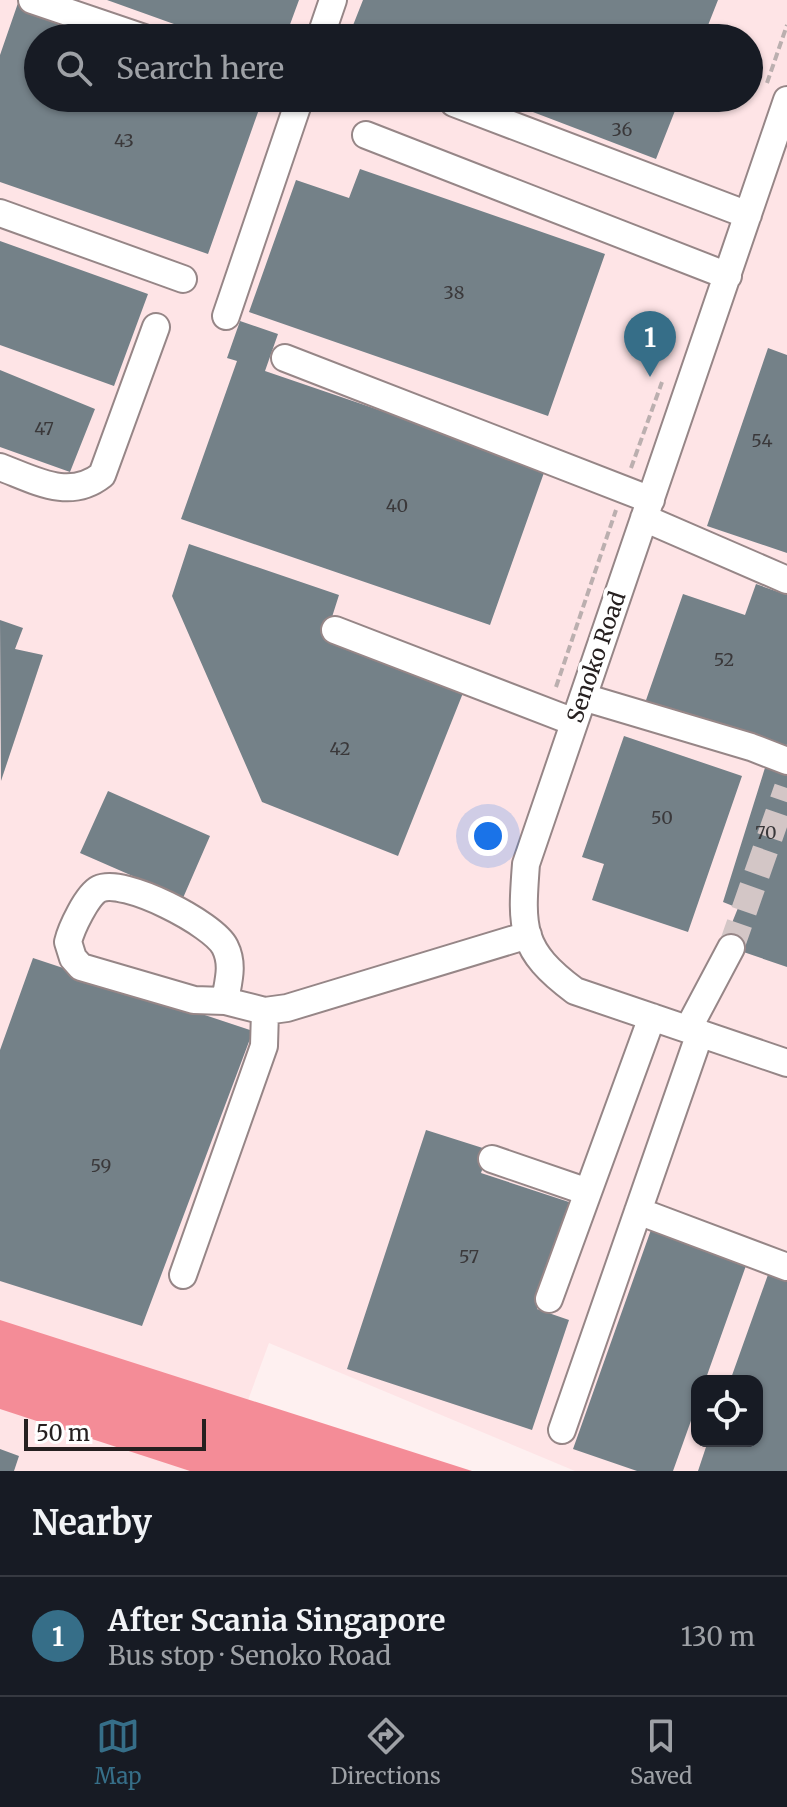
<!DOCTYPE html>
<meta charset="utf-8">
<style>
body{margin:0;font-family:Merriweather,serif;background:#242831;color:#f1f3f6}
.controls{position:absolute;right:24px;bottom:24px;display:grid;overflow:hidden;border-radius:16px;box-shadow:0 2px 6px #0004}
.controls button{width:72px;height:72px;display:grid;place-items:center;padding:0;border:0;border-bottom:2px solid #363941;background:#171b24;color:#f1f3f6;font:40px sans-serif}
.scale{position:absolute;left:24px;bottom:20px;width:182px;box-sizing:border-box;padding-left:8px;border:4px solid #262020;border-top:0;font-size:22px;line-height:28px;white-space:nowrap;color:#262020;-webkit-text-stroke:6px #fff;paint-order:stroke}
.you{position:absolute;left:488px;top:836px;width:28px;height:28px;margin:-20px;border:6px solid #fff;border-radius:50%;background:#1a73e8;box-shadow:0 0 0 12px #1a73e833}
.badge{display:grid;place-items:center;width:52px;height:52px;border-radius:50%;background:#366e88;color:#fff;font-size:26px;font-weight:700}
.pin{position:absolute;translate:-50% -66px;filter:drop-shadow(0 2px 4px #0008)}
.pin::after{content:'';position:absolute;top:42px;width:28px;height:24px;background:inherit;clip-path:polygon(0 0,100% 0,50% 100%)}
.list{margin:0;padding:0;list-style:none}
h2{display:flex;justify-content:space-between;align-items:center;height:104px;margin:0;padding:0 32px;font-size:34px}
h2 small{font-size:26px;font-weight:400;color:#9ea1a6}
.list li{display:grid;grid-template-columns:52px 1fr auto;gap:24px;align-items:center;box-sizing:border-box;height:120px;padding:0 32px;border-top:2px solid #363941}
.list b{display:block;font-size:30px;white-space:nowrap}
.list p{margin:0;font-size:26px;white-space:nowrap;color:#9ea1a6}
.list em{font-size:26px;font-style:normal;color:#9ea1a6}
.icon{flex:none;width:44px;height:44px;fill:none;stroke:currentColor;stroke-width:2;stroke-linecap:round;stroke-linejoin:round}
.map{position:relative;flex:none;width:787px;height:1471px;overflow:hidden}
.search{position:absolute;background:#171b24;box-shadow:0 2px 6px #0004;left:24px;right:24px;top:24px;height:88px;display:flex;align-items:center;gap:20px;box-sizing:border-box;padding:0 28px;border-radius:44px;color:#9ea1a6;font-size:30px}
.sheet{height:224px;background:#171b24}
nav{display:flex;justify-content:space-around;align-items:center;box-sizing:border-box;height:112px;border-top:2px solid #363941;background:#171b24;font-size:22px;color:#9ea1a6}
nav a{display:grid;justify-items:center;gap:4px}
nav .on{color:#366e88}
.map>svg:first-child{display:block}
.built{fill:#fee4e6;fill-rule:evenodd}
.water{fill:#f48c97}
.building{fill:#748188}
.lines{fill:none;stroke-linecap:round;stroke-linejoin:round}
.minor-tunnel{stroke:#d3c6c6;stroke-width:26;stroke-dasharray:26 13;stroke-linecap:butt}
.minor-casing{stroke:#968687;stroke-width:30}
.path{stroke:#bbafaf;stroke-width:4;stroke-dasharray:8 4;stroke-linecap:butt}
.minor{stroke:#fff;stroke-width:26}
.labels{text-anchor:middle;dominant-baseline:central;stroke-width:8;stroke-linejoin:round;paint-order:stroke}
.number-label{font-size:18px;fill:#3a383a}
.street-label{font-size:22px;fill:#262020;stroke:#fff}
</style>
<div class="map">
<svg width="787" height="1471" viewBox="0 0 787 1471">
<rect width="100%" height="100%" fill="#fef0f0"/>
<path class="built" d="M0,0H787V1471H575L269,1343L222,1471H0ZM38,38H749V98H38ZM697,1381H757V1441H697Z"/>
<path class="water" d="M0,1320L472,1471H190L0,1409Z"/>
<path class="building" d="M107,0H299L285,38H213Z
M363,0H718L703,38H348Z
M18,3L116,38H38V98H263L208,254L0,182V55Z
M496,98H680L656,159Z
M360,169L605,254L548,416L249,312L296,180L349,198Z
M0,241L148,294L114,386L0,345Z
M240,321L278,334L265,371L546,467L490,625L181,519L237,361L227,358Z
M768,348L787,355V553L707,526Z
M0,370L95,409L70,472L0,447Z
M189,544L339,595L326,636L463,693L398,856L262,802L172,596Z
M756,584L787,595V744L785,751L645,703L683,594L745,615Z
M0,620L23,628L15,649L43,655L1,781Z
M624,736L742,776L688,932L592,900L604,864L582,857Z
M769,755L787,761V967L723,945L738,908L723,902Z
M108,791L210,836L183,898L80,853Z
M33,958L253,1031L142,1326L0,1281V1050Z
M426,1130L489,1150L481,1173L572,1203L537,1309L569,1320L532,1430L347,1369Z
M652,1227L748,1260L705,1381H697V1404L673,1471H637L573,1449Z
M770,1269L787,1275V1471H698L708,1441H757V1381H730Z
M0,1449L19,1456L14,1471H0Z"/>
<g class="lines">
<path class="minor-tunnel" d="M731,948L787,788"/>
<defs>
<path id="minor" d="M32,0L144,38
M320,38L333,0
M787,100L526,864C521,929 520,950 575,991L787,1063
M454,103L748,215
M366,135L728,276
M0,213L183,279
M226,316L300,98
M285,358L651,500
M0,467C35,480 69,501 102,475L156,327
M644,518L787,580
M335,630L574,722
M583,697L751,747L787,761
M225,1001C228,982 234,965 225,947C214,924 123,877 99,889C87,895 71,929 68,942L73,958L81,967L194,1000L225,1001L265,1011L287,1008L528,935
M688,1029L731,948
M492,1159L588,1192
M638,1211L787,1267
M183,1275L264,1046L265,1011
M549,1299L652,1017
M562,1430L700,1033"/>
</defs>
<use href="#minor" class="minor-casing"/>
<path class="path" d="M767,83L787,25
M631,468L662,382
M556,687L616,510"/>
<use href="#minor" class="minor"/>
</g>
<g class="labels">
<g class="number-label">
<text x="622" y="129">36</text>
<text x="124" y="140">43</text>
<text x="454" y="292">38</text>
<text x="44" y="428">47</text>
<text x="762" y="440">54</text>
<text x="397" y="505">40</text>
<text x="724" y="659">52</text>
<text x="340" y="748">42</text>
<text x="662" y="817">50</text>
<text x="766" y="832">70</text>
<text x="101" y="1165">59</text>
<text x="469" y="1256">57</text>
</g>
<g class="street-label">
<text transform="translate(596 657) rotate(-71)">Senoko Road</text>
</g>
</g>
</svg>
<div class="controls">
<button><svg class="icon" aria-label="locate" viewBox="0 0 24 24"><circle cx="12" cy="12" r="6"/><path d="M12 2v4M12 18v4M2 12h4M18 12h4"/></svg></button>
</div>
<div class="scale">50 m</div>
<div class="you"></div>
<div class="pin badge" style="left:650px;top:377px">1</div>
<div class="search"><svg class="icon" aria-label="search" viewBox="0 0 24 24"><circle cx="10" cy="10" r="6"/><path d="M15 15l6 6"/></svg>Search here</div>
</div>
<section class="sheet">
<h2>Nearby<small></small></h2>
<ul class="list">
<li><span class="badge">1</span><div><b>After Scania Singapore</b><p>Bus stop · Senoko Road</p></div><em>130 m</em></li>
</ul>
</section>
<nav>
<a class="on"><svg class="icon" aria-label="map" viewBox="0 0 24 24"><path d="M3 6l6-2 6 2 6-2v14l-6 2-6-2-6 2zM9 4v14M15 6v14"/></svg>Map</a>
<a><svg class="icon" aria-label="directions" viewBox="0 0 24 24"><path d="M12 3l9 9-9 9-9-9zM9 14v-3h6M13 9l2 2-2 2"/></svg>Directions</a>
<a><svg class="icon" aria-label="saved" viewBox="0 0 24 24"><path d="M7 4h10v16l-5-4-5 4z"/></svg>Saved</a>
</nav>
